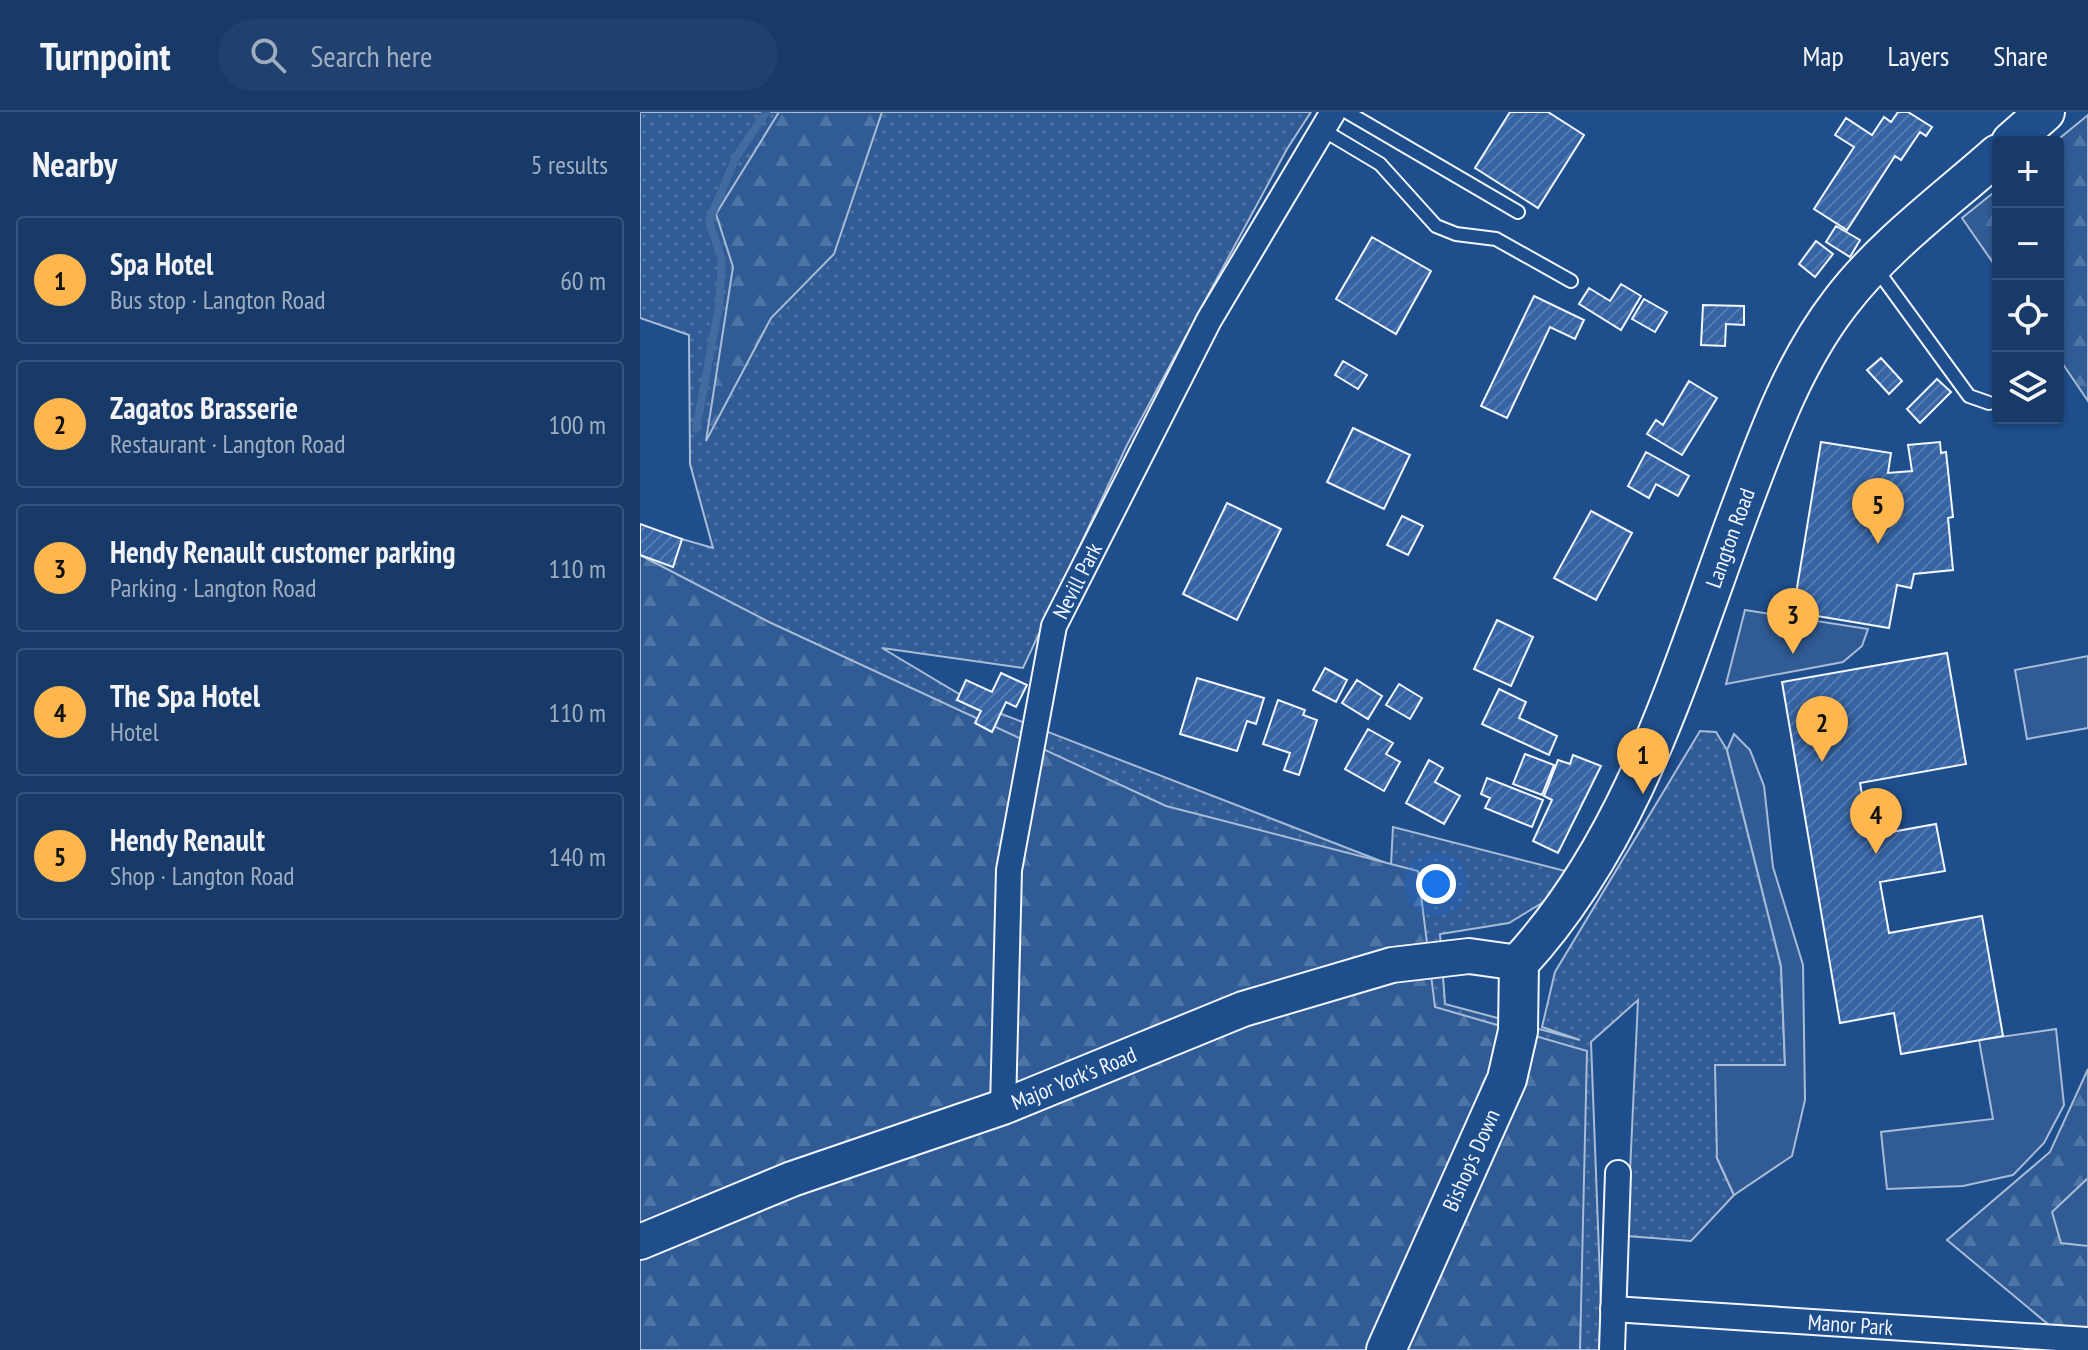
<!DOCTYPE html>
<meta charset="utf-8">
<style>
body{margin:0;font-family:"PT Sans Narrow",sans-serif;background:#20416f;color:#f1f3f6}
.controls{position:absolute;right:24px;top:24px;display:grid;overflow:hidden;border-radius:8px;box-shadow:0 2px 6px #0004}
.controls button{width:72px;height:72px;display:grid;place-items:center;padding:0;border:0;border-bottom:2px solid #36547d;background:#173a69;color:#f1f3f6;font:40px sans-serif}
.you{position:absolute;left:796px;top:772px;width:28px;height:28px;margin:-20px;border:6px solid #fff;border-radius:50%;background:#1a73e8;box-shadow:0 0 0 12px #1a73e833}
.badge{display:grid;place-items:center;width:52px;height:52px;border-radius:50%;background:#ffb74d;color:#111;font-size:26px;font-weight:700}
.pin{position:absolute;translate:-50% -66px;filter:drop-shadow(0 2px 4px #0008)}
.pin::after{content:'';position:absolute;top:42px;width:28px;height:24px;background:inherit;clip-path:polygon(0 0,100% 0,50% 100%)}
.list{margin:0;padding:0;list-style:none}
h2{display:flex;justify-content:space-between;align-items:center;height:104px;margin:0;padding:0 32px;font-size:34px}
h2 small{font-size:26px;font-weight:400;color:#9eadc0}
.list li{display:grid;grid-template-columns:52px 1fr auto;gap:24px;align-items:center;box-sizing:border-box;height:128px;margin:0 16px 16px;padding:0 16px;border:2px solid #36547d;border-radius:8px}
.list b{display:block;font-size:30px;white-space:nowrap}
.list p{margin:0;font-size:26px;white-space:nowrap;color:#9eadc0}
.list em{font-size:26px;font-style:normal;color:#9eadc0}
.icon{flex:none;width:44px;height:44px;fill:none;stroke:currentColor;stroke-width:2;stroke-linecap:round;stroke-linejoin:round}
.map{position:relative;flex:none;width:1448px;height:1238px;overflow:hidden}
header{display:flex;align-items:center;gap:48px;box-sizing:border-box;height:112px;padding:0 40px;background:#173a69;border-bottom:2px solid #36547d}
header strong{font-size:38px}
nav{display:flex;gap:44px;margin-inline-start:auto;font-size:28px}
.search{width:560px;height:72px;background:#20416f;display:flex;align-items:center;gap:20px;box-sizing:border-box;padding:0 28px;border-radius:44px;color:#9eadc0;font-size:30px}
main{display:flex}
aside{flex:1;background:#173a69}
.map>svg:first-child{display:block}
.grass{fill:url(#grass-dots);stroke:#a8bbd7;stroke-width:2}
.forest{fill:url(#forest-firs);stroke:#a8bbd7;stroke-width:2}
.built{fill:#305b95;stroke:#a8bbd7;stroke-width:2}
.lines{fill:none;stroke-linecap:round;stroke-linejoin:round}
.stream{stroke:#446ba0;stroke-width:8}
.building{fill:url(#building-hatch);stroke:#f2f6ff;stroke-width:2}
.lane-casing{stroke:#f2f6ff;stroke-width:16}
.street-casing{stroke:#f2f6ff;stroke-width:28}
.secondary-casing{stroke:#f2f6ff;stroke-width:38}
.primary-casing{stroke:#f2f6ff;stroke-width:42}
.lane{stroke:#1f4e8c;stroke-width:12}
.street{stroke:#1f4e8c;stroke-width:24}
.secondary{stroke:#1f4e8c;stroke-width:34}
.primary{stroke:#1f4e8c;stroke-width:38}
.labels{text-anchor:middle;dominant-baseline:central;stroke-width:6;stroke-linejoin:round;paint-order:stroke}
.street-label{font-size:22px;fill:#f2f6ff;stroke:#1f4e8c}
</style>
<header>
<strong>Turnpoint</strong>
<div class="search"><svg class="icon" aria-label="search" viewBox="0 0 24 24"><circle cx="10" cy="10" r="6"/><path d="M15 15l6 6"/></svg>Search here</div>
<nav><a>Map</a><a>Layers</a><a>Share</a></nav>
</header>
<main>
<aside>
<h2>Nearby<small>5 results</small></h2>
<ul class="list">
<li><span class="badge">1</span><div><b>Spa Hotel</b><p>Bus stop · Langton Road</p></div><em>60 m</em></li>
<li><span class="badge">2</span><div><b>Zagatos Brasserie</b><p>Restaurant · Langton Road</p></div><em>100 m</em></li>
<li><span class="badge">3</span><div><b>Hendy Renault customer parking</b><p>Parking · Langton Road</p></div><em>110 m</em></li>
<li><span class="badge">4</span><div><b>The Spa Hotel</b><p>Hotel</p></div><em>110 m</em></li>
<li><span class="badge">5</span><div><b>Hendy Renault</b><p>Shop · Langton Road</p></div><em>140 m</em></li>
</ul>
</aside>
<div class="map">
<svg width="1448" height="1238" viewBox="0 0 1448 1238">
<defs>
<pattern id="grass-dots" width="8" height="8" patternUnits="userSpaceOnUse" patternTransform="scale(2)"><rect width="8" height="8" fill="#305b95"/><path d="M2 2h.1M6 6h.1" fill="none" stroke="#4e73a5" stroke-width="1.8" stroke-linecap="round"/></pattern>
<pattern id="forest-firs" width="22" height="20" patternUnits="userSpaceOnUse" patternTransform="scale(2)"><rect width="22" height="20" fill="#305b95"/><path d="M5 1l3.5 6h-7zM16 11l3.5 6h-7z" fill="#4e73a5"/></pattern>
<pattern id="building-hatch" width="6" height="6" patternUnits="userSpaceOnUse" patternTransform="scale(2)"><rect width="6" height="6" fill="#3563a3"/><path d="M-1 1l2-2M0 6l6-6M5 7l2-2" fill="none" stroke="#537ab1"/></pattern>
</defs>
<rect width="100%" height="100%" fill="#1f4e8c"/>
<path class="grass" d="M0,0H671L647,37L487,333L383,556L242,536L336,592L751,753L753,715L937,762L902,791L869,811L800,822L805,892L940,928L902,915L915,860L1060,619L1076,620L1087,638L1141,854L1145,954L1077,1046L1094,1083L1051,1129L987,1124L998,888L951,930L961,1193L959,1238H0V415L73,436L50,352L49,223L0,206Z"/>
<path class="forest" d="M139,0H242L194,142L131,206L66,329L93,155L76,102Z
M1448,3V289L1418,245V30H1415Z
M1358,77V158L1322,106Z
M0,443L129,510L526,694L778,759L795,895L947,939L940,1238H0Z
M1448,957V1238H1439L1307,1128L1410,1040Z"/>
<path class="built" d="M1105,498L1228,517L1222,534L1203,550L1086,572Z
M1448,544V616L1387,627L1375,558Z
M1094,622L1110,638L1124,674L1133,755L1163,853L1165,988L1152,1044L1094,1083L1077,1046L1075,953H1145L1141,854L1087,638Z
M1416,917L1424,993L1404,1031L1373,1063L1323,1074L1247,1077L1241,1020L1353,1007L1339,928Z
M1448,1066V1134L1421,1131L1412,1100Z"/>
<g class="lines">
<path class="stream" d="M56,317L79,194L82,148L69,109L96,45L126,0"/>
</g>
<path class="building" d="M870,0H908L944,23L898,96L835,56Z
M1258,0H1268L1292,15L1286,24L1280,20L1261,48L1255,44L1207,118L1174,97L1214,35L1195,23L1206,6L1232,23L1244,5L1251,10Z
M1196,114L1220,128L1210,145L1186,130Z
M732,125L791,159L756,222L696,187Z
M1176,129L1193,142L1175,165L1159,152Z
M981,172L1001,184L981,218L939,192L949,176L970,189Z
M894,184L944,208L935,227L910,215L867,306L841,294Z
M1004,187L1027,200L1015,220L992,207Z
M1063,193L1104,194V213L1086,212L1085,234L1061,233Z
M1241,246L1262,269L1249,282L1227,258Z
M703,249L727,263L718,277L695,263Z
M1297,267L1311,280L1280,311L1267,297Z
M1049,269L1077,286L1042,343L1007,322L1016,308L1023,313Z
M713,316L770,343L744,397L687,370Z
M1181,330L1251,341L1248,361L1272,359L1268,333L1300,330L1301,341L1306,340L1313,405L1308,406L1313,458L1274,462L1271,476L1257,473L1249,516L1153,500Z
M1006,340L1049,364L1038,384L1016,372L1009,386L988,374Z
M587,391L641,417L597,508L543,482Z
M951,399L992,421L956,488L914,466Z
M762,404L783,414L768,443L747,433Z
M0,412L42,427L33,455L0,443Z
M857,508L893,525L871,574L834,557Z
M1307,541L1326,652L1220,671L1229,724L1296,712L1305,759L1240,770L1249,821L1342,804L1363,924L1261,942L1254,901L1200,911L1142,570Z
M685,556L707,568L696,590L673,578Z
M361,561L387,573L376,595L366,590L352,620L335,611L341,599L317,588L326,568L352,580Z
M557,566L624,586L616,612L607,609L597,639L540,622Z
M717,568L742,584L728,607L702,591Z
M759,572L782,586L770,607L746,593Z
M859,577L886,590L879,606L917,624L909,643L842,612Z
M638,588L665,598L663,603L677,608L659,663L644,658L650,641L623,632Z
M728,617L753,631L746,642L760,650L744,679L705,657Z
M885,642L914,653L902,683L873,672Z
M933,643L961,654L918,741L893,729L912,688L904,684L918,648L930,652Z
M789,648L803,656L795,670L820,684L804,712L766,691Z
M847,666L903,688L892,715L845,696L850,686L841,682Z"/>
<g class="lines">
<defs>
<path id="lane" d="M707,0L878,100
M683,18L740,52L796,114L816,122L856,127L931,169
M1235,155L1329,284L1349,291"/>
<g id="street">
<path id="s1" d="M363,995L369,758L414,514L569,208L693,0"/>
<path id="s2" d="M973,1197L1448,1228"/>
<path d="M972,1238L978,1061"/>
</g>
<g id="secondary">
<path id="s3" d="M0,1130L152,1067L363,995L603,897L752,853L829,844L879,851"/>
</g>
<g id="primary">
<path d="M1371,30L1405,0"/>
<path id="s4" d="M746,1238L867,967L878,919L879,851C996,724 1041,556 1100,398C1127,326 1153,252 1200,191C1243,134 1305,89 1358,42"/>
</g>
</defs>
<use href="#lane" class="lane-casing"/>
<use href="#street" class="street-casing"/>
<use href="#secondary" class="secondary-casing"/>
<use href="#primary" class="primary-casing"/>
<use href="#lane" class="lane"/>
<use href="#street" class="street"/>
<use href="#secondary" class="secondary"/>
<use href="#primary" class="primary"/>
</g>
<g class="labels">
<g class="street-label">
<text stroke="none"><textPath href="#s4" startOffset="892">Langton Road</textPath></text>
<text stroke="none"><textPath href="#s1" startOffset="536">Nevill Park</textPath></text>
<text stroke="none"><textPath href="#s3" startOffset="464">Major York's Road</textPath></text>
<text stroke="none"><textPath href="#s4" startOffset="208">Bishop's Down</textPath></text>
<text stroke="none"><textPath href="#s2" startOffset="238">Manor Park</textPath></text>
</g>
</g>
</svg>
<div class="controls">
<button>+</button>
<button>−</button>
<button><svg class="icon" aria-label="locate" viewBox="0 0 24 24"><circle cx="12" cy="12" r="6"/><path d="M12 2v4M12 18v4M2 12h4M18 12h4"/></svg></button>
<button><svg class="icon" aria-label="layers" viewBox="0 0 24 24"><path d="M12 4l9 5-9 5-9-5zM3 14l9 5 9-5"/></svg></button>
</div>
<div class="you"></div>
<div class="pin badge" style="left:1003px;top:682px">1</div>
<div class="pin badge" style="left:1182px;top:650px">2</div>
<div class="pin badge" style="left:1153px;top:542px">3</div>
<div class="pin badge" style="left:1236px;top:742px">4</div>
<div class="pin badge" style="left:1238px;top:432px">5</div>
</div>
</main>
